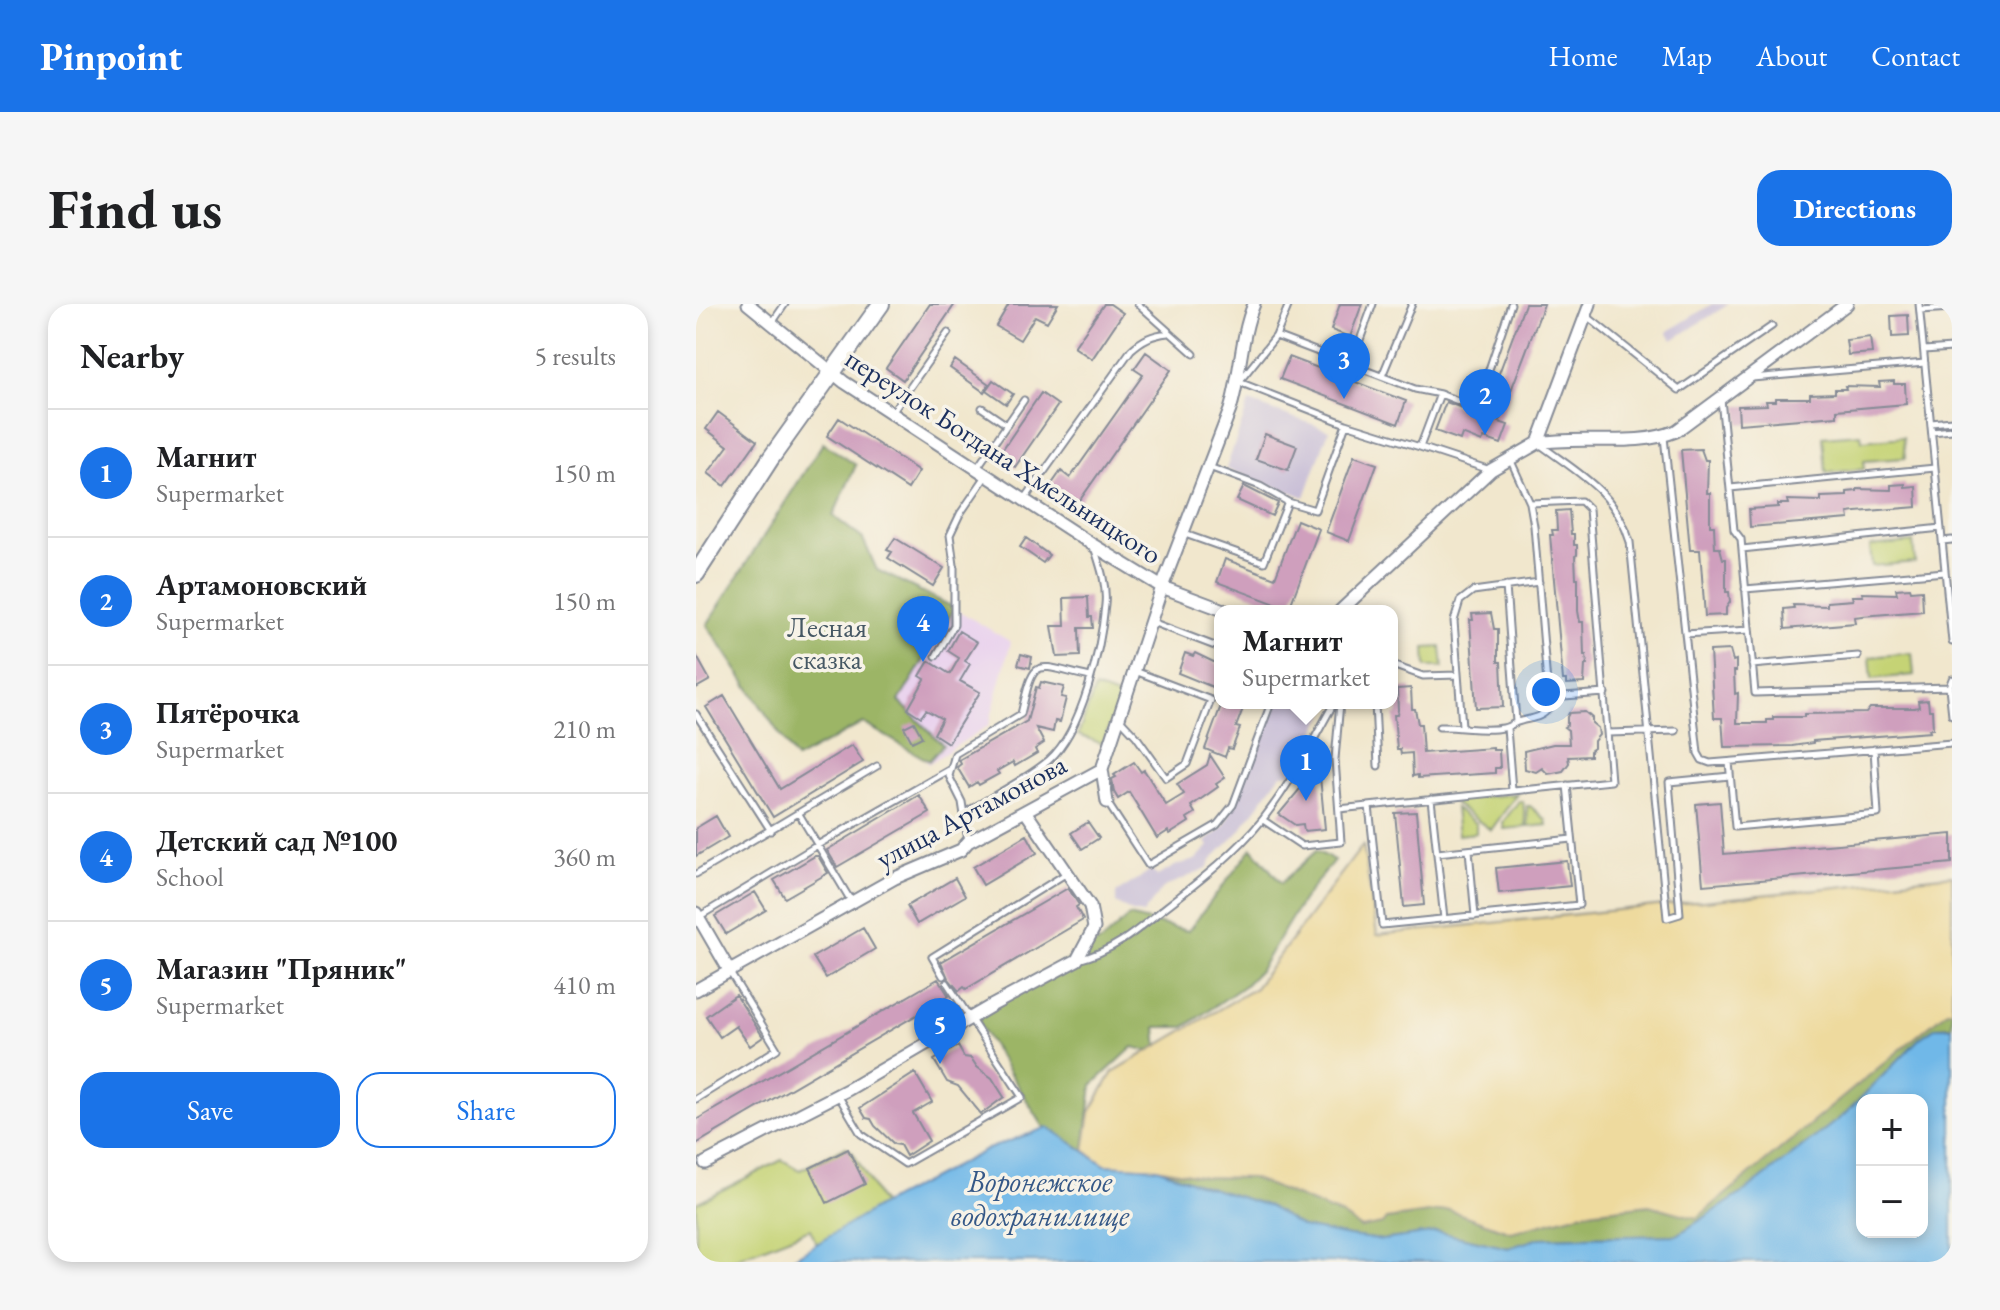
<!DOCTYPE html>
<meta charset="utf-8">
<style>
body{margin:0;font-family:"EB Garamond",serif;background:#f6f6f6;color:#202124}
.controls{position:absolute;right:24px;bottom:24px;display:grid;overflow:hidden;border-radius:16px;box-shadow:0 4px 12px #0003}
.controls button{width:72px;height:72px;display:grid;place-items:center;padding:0;border:0;border-bottom:2px solid #e0e0e0;background:#fff;color:#202124;font:40px sans-serif}
.you{position:absolute;left:850px;top:388px;width:28px;height:28px;margin:-20px;border:6px solid #fff;border-radius:50%;background:#1a73e8;box-shadow:0 0 0 12px #1a73e833}
.badge{display:grid;place-items:center;width:52px;height:52px;border-radius:50%;background:#1a73e8;color:#fff;font-size:26px;font-weight:700}
.pin{position:absolute;translate:-50% -66px;filter:drop-shadow(0 2px 4px #0008)}
.pin::after{content:'';position:absolute;top:42px;width:28px;height:24px;background:inherit;clip-path:polygon(0 0,100% 0,50% 100%)}
.popup{position:absolute;left:518px;top:301px;width:184px;height:104px;box-sizing:border-box;display:grid;place-content:center;border-radius:16px;background:#fff;filter:drop-shadow(0 2px 6px #0005);font-size:26px;white-space:nowrap;color:#757577}
.popup b{font-size:30px;color:#202124}
.popup::after{content:'';position:absolute;left:50%;top:100%;margin-left:-16px;border:16px solid transparent;border-top-color:#fff}
.list{margin:0;padding:0;list-style:none}
h2{display:flex;justify-content:space-between;align-items:center;height:104px;margin:0;padding:0 32px;font-size:34px}
h2 small{font-size:26px;font-weight:400;color:#757577}
.list li{display:grid;grid-template-columns:52px 1fr auto;gap:24px;align-items:center;box-sizing:border-box;height:128px;padding:0 32px;border-top:2px solid #e0e0e0}
.list b{display:block;font-size:30px;white-space:nowrap}
.list p{margin:0;font-size:26px;white-space:nowrap;color:#757577}
.list em{font-size:26px;font-style:normal;color:#757577}
.actions{display:flex;gap:16px;padding:24px 32px}
.actions a{flex:1;padding:18px 0;border:2px solid #1a73e8;border-radius:24px;text-align:center;font-size:28px;color:#1a73e8}
.actions .main{background:#1a73e8;color:#fff}
.map{position:relative;flex:none;width:1256px;height:958px;overflow:hidden;border-radius:24px}
header{display:flex;align-items:center;gap:48px;box-sizing:border-box;height:112px;padding:0 40px;background:#1a73e8;color:#fff}
header strong{font-size:38px}
nav{display:flex;gap:44px;margin-inline-start:auto;font-size:28px}
.intro{display:flex;align-items:center;justify-content:space-between;box-sizing:border-box;height:192px;padding:0 48px}
h1{margin:0;font-size:56px}
.button{padding:20px 36px;border-radius:24px;background:#1a73e8;color:#fff;font-size:28px;font-weight:700}
main{display:flex;gap:48px;padding:0 48px}
aside{flex:1;background:#fff;border-radius:24px;box-shadow:0 4px 12px #0003}
.map>svg:first-child{display:block}
.built{fill:#e9d2ee}
.industrial{fill:#c9bfd7}
.green{fill:#c5d375;stroke:#70816a;stroke-width:2}
.forest{fill:#9cb566;stroke:#5c7262;stroke-width:2}
.sand{fill:#eeda9e;stroke:#84847e;stroke-width:2}
.water{fill:#70b8e8;stroke:#4674a3;stroke-width:2;fill-rule:evenodd}
.building{fill:#cf9fbd}
.lines{fill:none;stroke-linecap:round;stroke-linejoin:round}
.service-casing{stroke:#868b96;stroke-width:9}
.minor-casing{stroke:#868b96;stroke-width:15}
.secondary-casing{stroke:#868b96;stroke-width:20}
.service{stroke:#fff;stroke-width:5}
.minor{stroke:#fff;stroke-width:11}
.secondary{stroke:#fff;stroke-width:16}
.labels{text-anchor:middle;dominant-baseline:central;stroke-width:7;stroke-linejoin:round;paint-order:stroke}
.street-label{font-size:28px;fill:#1b2f5e;stroke:#f7f3e8}
.park-label{font-size:28px;fill:#465864;stroke:#f7f3e8}
.water-label{font-size:30px;font-style:italic;fill:#355887;stroke:#f7f3e8}
</style>
<header>
<strong>Pinpoint</strong>
<nav><a>Home</a><a>Map</a><a>About</a><a>Contact</a></nav>
</header>
<div class="intro"><h1>Find us</h1><a class="button">Directions</a></div>
<main>
<aside>
<h2>Nearby<small>5 results</small></h2>
<ul class="list">
<li><span class="badge">1</span><div><b>Магнит</b><p>Supermarket</p></div><em>150 m</em></li>
<li><span class="badge">2</span><div><b>Артамоновский</b><p>Supermarket</p></div><em>150 m</em></li>
<li><span class="badge">3</span><div><b>Пятёрочка</b><p>Supermarket</p></div><em>210 m</em></li>
<li><span class="badge">4</span><div><b>Детский сад №100</b><p>School</p></div><em>360 m</em></li>
<li><span class="badge">5</span><div><b>Магазин &quot;Пряник&quot;</b><p>Supermarket</p></div><em>410 m</em></li>
</ul>
<div class="actions"><a class="main">Save</a><a>Share</a></div>
</aside>
<div class="map">
<svg width="1256" height="958" viewBox="0 0 1256 958">
<rect width="100%" height="100%" fill="#f7f3e8"/>
<filter id="ink" filterUnits="userSpaceOnUse"><feTurbulence type="fractalNoise" baseFrequency=".0125" numOctaves="2"/><feDisplacementMap in="SourceGraphic" scale="16" xChannelSelector="R" yChannelSelector="G"/><feConvolveMatrix kernelMatrix="1 2 1 2 8 2 1 2 1" color-interpolation-filters="sRGB"/></filter>
<filter id="wash" filterUnits="userSpaceOnUse"><feTurbulence type="fractalNoise" baseFrequency=".006" numOctaves="4" result="noise"/><feDisplacementMap in="SourceGraphic" scale="32" xChannelSelector="R" yChannelSelector="G"/><feGaussianBlur stdDeviation="1.8" result="paint"/><feColorMatrix in="noise" values="0 0 0 0 0 0 0 0 0 0 0 0 0 0 0 0 0 1.4 0 .05"/><feComposite in="paint" operator="in"/></filter>
<g filter="url(#wash)">
<rect width="100%" height="100%" fill="#f1e7cd"/>
<path class="built" d="M111,296L238,309L263,307L315,338L293,421L232,460Z"/>
<path class="industrial" d="M1016,0H1033L977,36L971,28Z
M553,98L633,126L609,193L530,165Z
M576,399H635L596,469L585,470L543,528L516,555L511,564L467,584L447,610L436,608L420,599V589L456,566L461,572L481,561L499,556L513,542L510,538L529,521L563,441Z"/>
<path class="green" d="M1165,130L1166,137L1207,133L1209,154L1168,157V165L1130,169L1127,133Z
M1217,238L1219,258L1176,262L1174,242Z
M745,343L747,363H730L729,344Z
M1216,349L1218,371L1176,375L1174,353Z
M399,384L424,393L407,440L382,431Z
M821,490L795,526L759,500L758,495Z
M823,497H827L830,523L808,525L807,518Z
M831,502H834L850,516L851,521L832,523Z
M759,504L780,520V529L762,531Z
M150,843L157,849L186,900L121,941L114,925L33,957L20,958L7,954L0,940V899L86,856L104,866Z"/>
<path class="forest" d="M127,139L160,161L137,212L167,235L181,266L259,304L203,397L247,441L233,457L167,419L100,455L11,321Z
M556,544L585,579L620,547L638,556L606,597L564,666L548,682L488,723H460L462,749L437,743L396,781L388,846L347,822L280,715L354,666L406,637L433,612L492,627Z
M1251,706L1256,707V722L1240,723L1224,734L1149,810L1051,886L981,931L844,934L813,944L742,928L686,936L653,932L606,923L572,902L499,879L461,864L509,873L556,874L646,911L665,924L690,915L753,906L815,928L891,908L954,901L1001,914Z"/>
<path class="sand" d="M667,541L681,631L1256,571V707H1251L1001,914L953,901L891,908L815,928L753,906L690,915L686,920L665,924L646,911L556,874L509,873L461,864L409,861L388,846L394,808L417,768L559,684Z"/>
<path class="water" d="M1240,723H1256V958H91L186,900L292,845L352,823L409,861L461,864L499,879L572,902L606,923L653,932L686,936L742,928L812,944L844,934L981,931L1051,886L1149,810L1224,734ZM1166,796H1226V928H1166Z"/>
<g id="blocks">
<path class="building" d="M234,0H259L207,76L190,64Z
M313,0H362L351,18L339,12L324,36L300,22Z
M408,0H414L427,9L396,55L378,43Z
M644,0H666L654,33L635,26Z
M829,0H848L803,118L812,121L805,140L788,134L786,138L766,130L764,136L739,127L750,98L787,112Z
M1212,11L1213,32L1196,33L1195,12Z
M1174,33L1176,49L1152,51L1150,36Z
M450,48L475,66L379,203L353,184L365,167L374,174L447,71L438,65Z
M593,53L710,97L702,120L584,75Z
M259,56L293,80L288,88L254,64Z
M297,76L317,90L310,100L290,86Z
M1198,77V80H1209L1210,100L1141,106V112L1043,120L1042,102L1071,101L1070,97H1080V94H1114V90L1139,89V85H1150L1149,82L1184,83L1183,78Z
M345,89L362,101L319,163L302,152Z
M22,108L61,137L29,182L12,169L32,142L10,125Z
M143,114L223,167L212,185L131,132Z
M569,130L601,142L592,166L560,155Z
M1005,145L1009,156H1012L1011,189H1014V222H1018L1019,244H1024L1027,255H1030V288H1033L1034,298L1030,304V311L1009,312L1004,246H994L985,146Z
M658,152L681,160L653,237L630,228Z
M1209,180V183L1220,182L1221,203L1160,208L1152,209L1153,215L1054,223L1053,205L1082,203V200H1092L1091,196L1125,197V193L1151,192V188L1161,187V185L1195,186V181Z
M548,182L582,199L576,212L541,196Z
M873,206L875,230H878V241H881V251L879,252L880,274H882V307L884,318H887L888,351H890L891,361H889L888,379L870,380V376H867L854,231H857L856,226H861L860,207Z
M601,216L623,225L593,305L521,278L529,255L579,274Z
M199,234L248,264L237,282L192,254L196,248L191,246Z
M330,234L353,251L347,259L324,243Z
M1214,284L1215,287L1226,286L1227,307L1166,312L1158,313L1159,319L1089,325L1088,305L1098,304L1097,301L1131,302V298L1157,296L1156,292H1167L1166,289L1201,290L1200,285Z
M392,293L393,313H396L397,324H383L384,352L361,353L356,322H369L368,294Z
M795,309L798,325H802V358H805L807,403L780,404L774,316H777L776,310Z
M263,327L281,338L269,357L274,360L264,377L284,388L252,439L238,430L246,415L230,406L225,413L212,405L229,375L224,372L233,357L254,370L263,354L252,347Z
M1034,346L1037,357L1040,356V367H1038L1039,390L1042,389L1041,419H1071V416H1077V413H1108V410L1170,409L1174,404H1218L1223,403L1222,397L1232,396L1233,406H1236L1237,425H1233L1234,428L1117,437V439L1096,442L1028,443L1026,414H1018L1014,347Z
M489,349L497,352L499,349L524,361V386L482,369Z
M325,350L336,353L334,364L322,361Z
M0,351L14,376L0,384Z
M345,378L368,383L365,393L370,394L364,418L359,417L357,428L340,424L348,439L339,445L341,449L319,462L317,458L301,467L303,470L283,481L281,478L273,483L261,463L265,460L263,456L331,417L340,383L343,384Z
M715,384L716,405H719L722,420H725L727,449L797,444V446H803L804,464H799V469L722,474V471L717,472L716,449L705,450L704,445H701L698,411H701L702,406L701,385Z
M28,392L84,485L156,441L167,458L77,513L10,403Z
M526,399H549L540,423L544,424L536,445L532,444L529,453L509,445Z
M889,408L896,414V419L902,424L903,431L898,437V444L894,447V452L872,453L873,459L867,467L852,470L846,464L840,468L829,465L828,447L857,440H873L872,426L868,423L871,421V413L873,409Z
M218,418L226,433L216,438L208,423Z
M514,451L529,474L520,480L522,483L495,502L499,509L491,514L493,518L474,530L472,527L461,534L433,488L422,495L418,488L416,475L420,473L418,471L438,458L445,468L448,466L470,501L488,490L481,480L511,461Z
M623,462L629,525L608,527L607,520L599,521L583,510Z
M223,491L234,509L141,563L131,546Z
M1024,498L1028,550L1256,530V559L1007,581L1000,500Z
M720,508L728,601L708,603L699,509Z
M20,512L32,533L0,552V524Z
M392,518L403,534L386,545L375,529Z
M331,531L341,549L287,581L277,563Z
M119,552H122L132,569L89,594L78,576Z
M871,557L874,582L803,589L800,564Z
M259,574L269,592L221,620L211,602Z
M372,584L383,601L380,603L387,616L270,685L268,683L263,687L252,674L245,658Z
M59,588L70,606L30,630L19,612Z
M167,624L179,645L130,674L117,653Z
M242,675L253,692L0,840V816Z
M40,691L67,733L54,742L40,722L24,733L10,712Z
M262,742L268,753L275,754L281,763L296,774L308,793L285,810L262,782L251,778L238,756Z
M219,769L236,798L217,809L233,837L210,852L204,841L198,840L179,822L175,815L170,814L164,804Z
M152,845L169,880L131,899L114,864Z"/>
</g>
</g>
<g filter="url(#ink)">
<use href="#blocks" fill-opacity="0" stroke="#868b96" stroke-width="2"/>
<g class="lines">
<defs>
<path id="service" d="M442,0L498,50
M593,0L580,32L543,78L650,120L724,143
M1223,0L1256,338
M1224,6L1256,4
M892,13L983,86L1076,22
M76,19L89,0
M580,32L719,85L744,90L780,104L815,0
M1228,46L1256,44
M655,61L677,0
M686,72L716,0
M1056,74L1229,59
M744,90L724,143L794,166
M1025,95L1038,226L1045,235L1059,389L1253,383
M286,104L311,121
M196,109L252,29
M1235,119L1256,117
M1236,128L1256,126
M968,133L1002,449L1006,456L1014,459L1256,439
M846,142C885,171 919,188 934,238L971,614L984,610L973,478L1034,472
M513,163L564,182L592,198
M281,164L328,96
M1034,184L1239,164
M328,196L435,46C447,35 456,31 472,29
M486,229L568,258L592,198L619,206L650,120
M1246,237L1256,236
M1046,245L1245,224
M810,282L820,418
M1049,285L1249,268
M456,318L524,344
M989,330L1053,326
M240,352L258,321V261L254,231L264,210L290,172
M696,361L727,372L762,371
M1056,361L1162,352
M1256,375L1253,383L1256,411
M854,393L909,389
M679,399L682,462
M0,410L75,527
M424,415L440,432L470,474L491,460L515,396L439,367
M766,422L758,317L764,297L777,287L843,278
M743,423C765,422 785,428 807,424C814,423 818,418 825,417C836,414 846,414 853,404L838,222L834,199L815,157
M811,424L816,486
M912,429L980,427
M1033,458L1039,523L1182,510L1178,445
M735,495L748,615
M411,498L452,561L521,521L537,501L575,399
M673,502L686,621L883,601L871,481
M643,505L915,477L893,205L885,197L834,199
M269,509C294,493 331,475 353,456C386,427 405,345 409,301C411,283 405,264 399,246
M103,510L155,597
M567,516L606,542L645,538L639,455L644,399
M272,537L266,498L253,472L259,450L325,410C339,351 337,360 394,373
M773,546L779,612
M741,549L876,535
M0,570L181,462
M4,612L125,539L253,466
M382,656C417,647 438,629 466,606C501,579 539,550 567,515C595,479 616,439 638,399
M247,672L236,653L371,569
M142,791L165,830L209,860L326,793L251,679
M0,795L81,745L33,667"/>
<path id="minor" d="M52,0L148,78L397,241L466,283L530,307
M842,139C886,131 940,144 980,127L1151,0
M644,307L795,166L842,139L894,0
M406,465L411,498
M0,609L33,666
M0,686L199,574L265,546L272,538L406,465L466,283L534,106C545,71 544,34 558,0
M9,859L153,785L295,702L381,656L398,624L394,602L329,507"/>
<path id="secondary" d="M0,270L75,154L185,0"/>
</defs>
<use href="#service" class="service-casing"/>
<use href="#minor" class="minor-casing"/>
<use href="#secondary" class="secondary-casing"/>
<use href="#service" class="service"/>
<use href="#minor" class="minor"/>
<use href="#secondary" class="secondary"/>
</g>
</g>
<g class="labels">
<g class="street-label">
<text transform="translate(308 152) rotate(33)">переулок Богдана Хмельницкого</text>
<text transform="translate(275 507) rotate(-28)">улица Артамонова</text>
</g>
<g class="park-label">
<text x="131" y="323">Лесная<tspan x="131" dy="32">сказка</tspan></text>
</g>
<g class="water-label">
<text x="344" y="877">Воронежское<tspan x="344" dy="34">водохранилище</tspan></text>
</g>
</g>
</svg>
<div class="controls">
<button>+</button>
<button>−</button>
</div>
<div class="you"></div>
<div class="pin badge" style="left:610px;top:497px">1</div>
<div class="popup"><b>Магнит</b>Supermarket</div>
<div class="pin badge" style="left:789px;top:131px">2</div>
<div class="pin badge" style="left:648px;top:95px">3</div>
<div class="pin badge" style="left:227px;top:358px">4</div>
<div class="pin badge" style="left:244px;top:760px">5</div>
</div>
</main>
